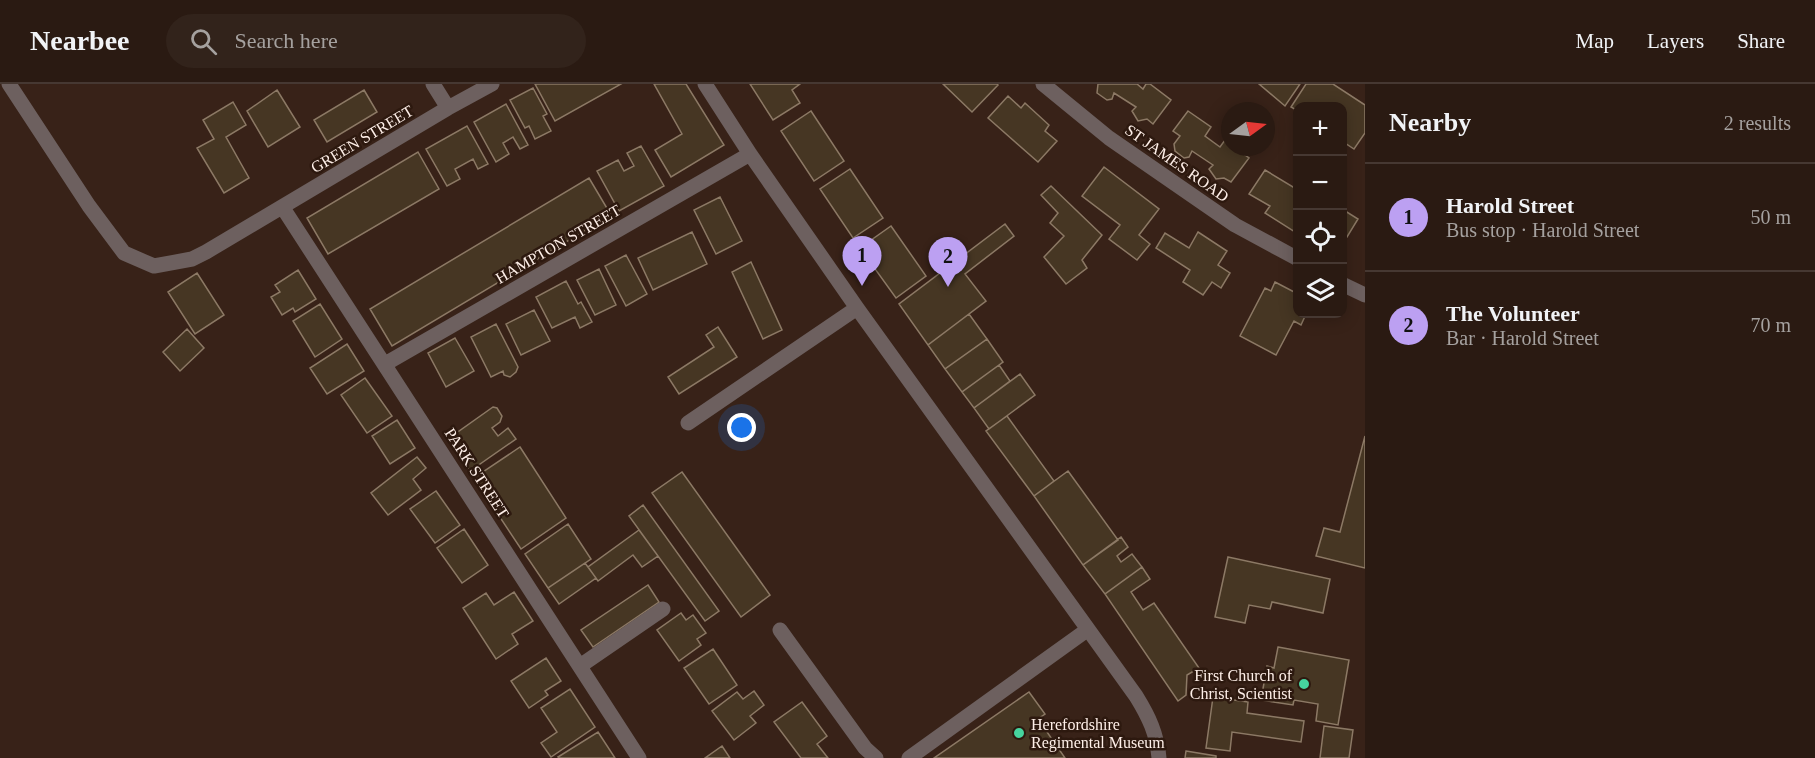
<!DOCTYPE html>
<meta charset="utf-8">
<style>
body{margin:0;font-family:"Times New Roman",serif;background:#32231b;color:#f1f3f6}
.controls{position:absolute;right:18px;top:18px;display:grid;overflow:hidden;border-radius:12px;box-shadow:0 3px 15px #0003}
.controls button{width:54px;height:54px;display:grid;place-items:center;padding:0;border:0;border-bottom:2px solid #463832;background:#2a1a12;color:#f1f3f6;font:30px sans-serif}
.compass{position:absolute;left:1221px;top:18px;width:54px;height:54px;border-radius:50%;background:#2a1a12;box-shadow:0 3px 15px #0003;rotate:75deg}
.you{position:absolute;left:742px;top:344px;width:21px;height:21px;margin:-15px;border:4px solid #fff;border-radius:50%;background:#1a73e8;box-shadow:0 0 0 9px #1a73e833}
.badge{display:grid;place-items:center;width:39px;height:39px;border-radius:50%;background:#bca0f2;color:#111;font-size:20px;font-weight:700}
.pin{position:absolute;translate:-50% -50px;filter:drop-shadow(0 2px 3px #0008)}
.pin::after{content:'';position:absolute;top:32px;width:21px;height:18px;background:inherit;clip-path:polygon(0 0,100% 0,50% 100%)}
.list{margin:0;padding:0;list-style:none}
h2{display:flex;justify-content:space-between;align-items:center;height:78px;margin:0;padding:0 24px;font-size:26px}
h2 small{font-size:20px;font-weight:400;color:#a5a19f}
.list li{display:grid;grid-template-columns:39px 1fr auto;gap:18px;align-items:center;box-sizing:border-box;height:108px;padding:0 24px;border-top:2px solid #463832}
.list b{display:block;font-size:22px;white-space:nowrap}
.list p{margin:0;font-size:20px;white-space:nowrap;color:#a5a19f}
.list em{font-size:20px;font-style:normal;color:#a5a19f}
.icon{flex:none;width:33px;height:33px;fill:none;stroke:currentColor;stroke-width:2;stroke-linecap:round;stroke-linejoin:round}
.map{position:relative;flex:none;width:1365px;height:674px;overflow:hidden}
header{display:flex;align-items:center;gap:36px;box-sizing:border-box;height:84px;padding:0 30px;background:#2a1a12;border-bottom:2px solid #463832}
header strong{font-size:28px}
nav{display:flex;gap:33px;margin-inline-start:auto;font-size:21px}
.search{width:420px;height:54px;background:#32231b;display:flex;align-items:center;gap:15px;box-sizing:border-box;padding:0 21px;border-radius:33px;color:#a5a19f;font-size:22px}
main{display:flex}
aside{flex:1;background:#2a1a12}
.map>svg:first-child{display:block}
.building{fill:#463623;stroke:#8c7965;stroke-width:1.5}
.lines{fill:none;stroke-linecap:round;stroke-linejoin:round}
.minor{stroke:#6d605f;stroke-width:15}
.poi-dot{fill:#46d49e;stroke:#2d190f;stroke-width:2}
.labels{text-anchor:middle;dominant-baseline:central;stroke-width:5;stroke-linejoin:round;paint-order:stroke}
.street-label{font-size:16px;fill:#feefe8;stroke:#2d190f}
.poi-label{font-size:16px;fill:#feefe8;stroke:#2d190f;text-anchor:end}
</style>
<header>
<strong>Nearbee</strong>
<div class="search"><svg class="icon" aria-label="search" viewBox="0 0 24 24"><circle cx="10" cy="10" r="6"/><path d="M15 15l6 6"/></svg>Search here</div>
<nav><a>Map</a><a>Layers</a><a>Share</a></nav>
</header>
<main>
<div class="map">
<svg width="1365" height="674" viewBox="0 0 1365 674">
<rect width="100%" height="100%" fill="#382218"/>
<path class="building" d="M535,0H621L555,37Z
M654,0H686L724,61L671,93L655,66L682,50Z
M750,0H800L792,6L800,19L773,36Z
M943,0H997L998,1L972,28Z
M1098,0H1137L1143,5L1146,0H1150L1171,16L1153,40L1147,35L1138,37L1132,27L1136,23L1114,9L1112,15L1107,16L1097,9Z
M1259,0H1300L1285,22Z
M1306,0H1333L1365,21V49L1354,65L1342,57V22H1298V27L1291,23Z
M533,4L547,30L543,32L551,47L535,55L529,42L525,44L510,16Z
M277,6L300,43L268,63L247,27Z
M364,6L377,28L327,58L314,36Z
M1008,12L1021,24L1025,19L1049,41L1045,47L1057,57L1038,78L988,34Z
M233,18L246,41L226,53L249,94L224,109L197,64L214,55L203,36Z
M506,20L528,61L520,65L513,53L503,59L509,70L496,78L474,38Z
M811,27L844,77L814,97L781,47Z
M1188,27L1211,43L1205,52L1220,63L1225,56L1230,60V63H1234L1249,74L1231,98L1224,94L1216,95L1209,85L1213,81L1192,67L1189,73L1184,74L1175,67L1174,60L1180,52L1173,47Z
M467,42L488,80L478,85L473,75L455,85L460,95L447,102L426,65Z
M641,62L664,102L619,127L597,87L618,76L624,87L634,82L627,69Z
M418,68L439,105L328,170L307,134Z
M1104,83L1159,125L1139,151L1150,160L1137,176L1109,155L1120,141L1082,112Z
M850,85L883,134L853,154L820,105Z
M1265,86L1298,106V150L1265,129L1270,122L1249,110Z
M589,94L611,131L392,262L370,225Z
M1051,102L1102,151L1082,176L1087,184L1066,200L1044,173L1064,152L1050,139L1058,129L1041,111Z
M720,113L742,157L716,170L694,126Z
M1342,125L1358,135L1347,153L1342,150Z
M1005,140L1014,152L965,190L986,217L928,261L899,220Z
M891,142L926,192L896,214L860,164Z
M692,148L707,180L653,206L638,174Z
M1198,148L1227,167L1218,181L1230,189L1221,204L1212,198L1203,211L1183,198L1190,186L1156,164L1165,149L1189,164Z
M626,171L647,210L626,222L605,182Z
M751,178L782,246L763,255L732,188Z
M599,185L616,221L595,231L577,196Z
M298,186L316,215L295,228L293,224L282,231L271,213L280,208L275,201Z
M197,189L224,231L195,250L168,208Z
M566,197L578,220L581,218L592,238L580,244L575,233L552,244L536,213Z
M1275,198L1298,210V230H1306L1301,241L1294,237L1276,271L1240,252L1265,204L1271,207Z
M320,220L342,255L315,273L293,237Z
M534,226L550,257L521,271L506,240Z
M969,230L987,255L945,285L928,261Z
M496,240L518,283L516,288L510,293L504,291L503,287L491,293L471,253Z
M718,243L737,273L679,310L668,293L714,263L706,251Z
M187,245L204,264L180,287L163,268Z
M455,254L474,287L446,303L428,269Z
M987,255L1003,278L962,308L945,285Z
M347,260L364,287L327,310L310,284Z
M999,281L1010,297L974,324L962,308Z
M1020,290L1035,311L989,345L974,324Z
M365,294L392,332L367,349L341,311Z
M493,323L497,324L502,332L500,338L492,344L498,352L508,344L516,355L470,387L448,355Z
M1007,332L1054,397L1034,412L986,347Z
M397,336L415,364L390,380L372,352Z
M1365,352V484L1316,472L1324,444L1340,448Z
M520,363L566,434L521,465L474,394Z
M417,373L426,384L413,395L421,406L388,431L371,409Z
M1068,387L1118,456L1083,481L1034,412Z
M682,388L770,511L741,533L652,409Z
M436,407L460,441L435,459L410,425Z
M643,421L719,527L705,537L629,432Z
M568,440L591,475L548,504L525,470Z
M464,445L488,481L462,499L437,464Z
M639,446L658,472L642,483L633,471L598,497L588,483Z
M1121,453L1128,463L1117,472L1121,478L1132,470L1142,483L1105,510L1083,481Z
M1228,473L1330,495L1323,529L1272,518L1270,525L1249,521L1245,539L1215,533Z
M585,479L596,494L559,520L548,504Z
M1142,483L1150,495L1131,508L1143,526L1154,519L1199,584L1187,591L1186,611L1178,617L1105,510Z
M648,501L659,518L593,563L581,546Z
M514,508L533,537L512,550L518,560L496,575L463,524L486,509L494,521Z
M681,529L686,536L693,531L706,549L697,555L701,561L679,577L657,546Z
M1278,563L1349,576L1338,641L1316,637L1318,620L1294,616L1293,621L1261,616L1267,582L1274,584Z
M713,565L737,601L709,620L684,584Z
M546,574L561,597L545,607L548,611L529,624L511,597Z
M570,605L595,643L551,673L541,659L557,648L541,624Z
M754,607L764,621L750,632L756,639L734,656L712,627L737,608L743,615Z
M1029,608L1045,630L1038,635L1065,674H934Z
M1213,613L1248,618L1247,629L1304,637L1301,658L1232,648L1230,667L1206,664Z
M802,618L827,652L817,660L828,674H801L774,638Z
M1324,642L1353,646L1349,674H1320Z
M598,648L615,674H559L558,673Z
M722,662L730,674H705Z
M1186,667L1216,672V674H1185Z"/>
<g class="lines">
<path class="minor" d="M9,0L89,122L124,169L154,182L192,175L206,168L448,24L492,0
M433,0L448,24
M705,0L750,70L857,224L1136,612C1149,633 1157,650 1159,674
M1043,0L1109,54L1235,141L1298,175
M283,124L639,674
M1342,200L1365,211
M385,280L750,70
M688,339L857,224
M780,546L865,664L876,674
M580,582L663,525
M909,674L1087,546"/>
</g>
<g class="poi-dot">
<circle cx="1304" cy="600" r="6"/>
<circle cx="1019" cy="649" r="6"/>
</g>
<g class="labels">
<g class="street-label">
<text transform="translate(362 55) rotate(-31)">GREEN STREET</text>
<text transform="translate(1177 79) rotate(35)">ST JAMES ROAD</text>
<text transform="translate(558 160) rotate(-30)">HAMPTON STREET</text>
<text transform="translate(477 389) rotate(57)">PARK STREET</text>
</g>
<g class="poi-label">
<text x="1292" y="591">First Church of<tspan x="1292" dy="18">Christ, Scientist</tspan></text>
<text x="1031" y="640" text-anchor="start">Herefordshire<tspan x="1031" dy="18">Regimental Museum</tspan></text>
</g>
</g>
</svg>
<div class="controls">
<button>+</button>
<button>−</button>
<button><svg class="icon" aria-label="locate" viewBox="0 0 24 24"><circle cx="12" cy="12" r="6"/><path d="M12 2v4M12 18v4M2 12h4M18 12h4"/></svg></button>
<button><svg class="icon" aria-label="layers" viewBox="0 0 24 24"><path d="M12 4l9 5-9 5-9-5zM3 14l9 5 9-5"/></svg></button>
</div>
<svg class="compass" viewBox="-18 -18 36 36"><path d="M0-13l5 13h-10z" fill="#e53935"/><path d="M0 13l5-13h-10z" fill="#a5a19f"/></svg>
<div class="you"></div>
<div class="pin badge" style="left:862px;top:202px">1</div>
<div class="pin badge" style="left:948px;top:203px">2</div>
</div>
<aside>
<h2>Nearby<small>2 results</small></h2>
<ul class="list">
<li><span class="badge">1</span><div><b>Harold Street</b><p>Bus stop · Harold Street</p></div><em>50 m</em></li>
<li><span class="badge">2</span><div><b>The Volunteer</b><p>Bar · Harold Street</p></div><em>70 m</em></li>
</ul>
</aside>
</main>
